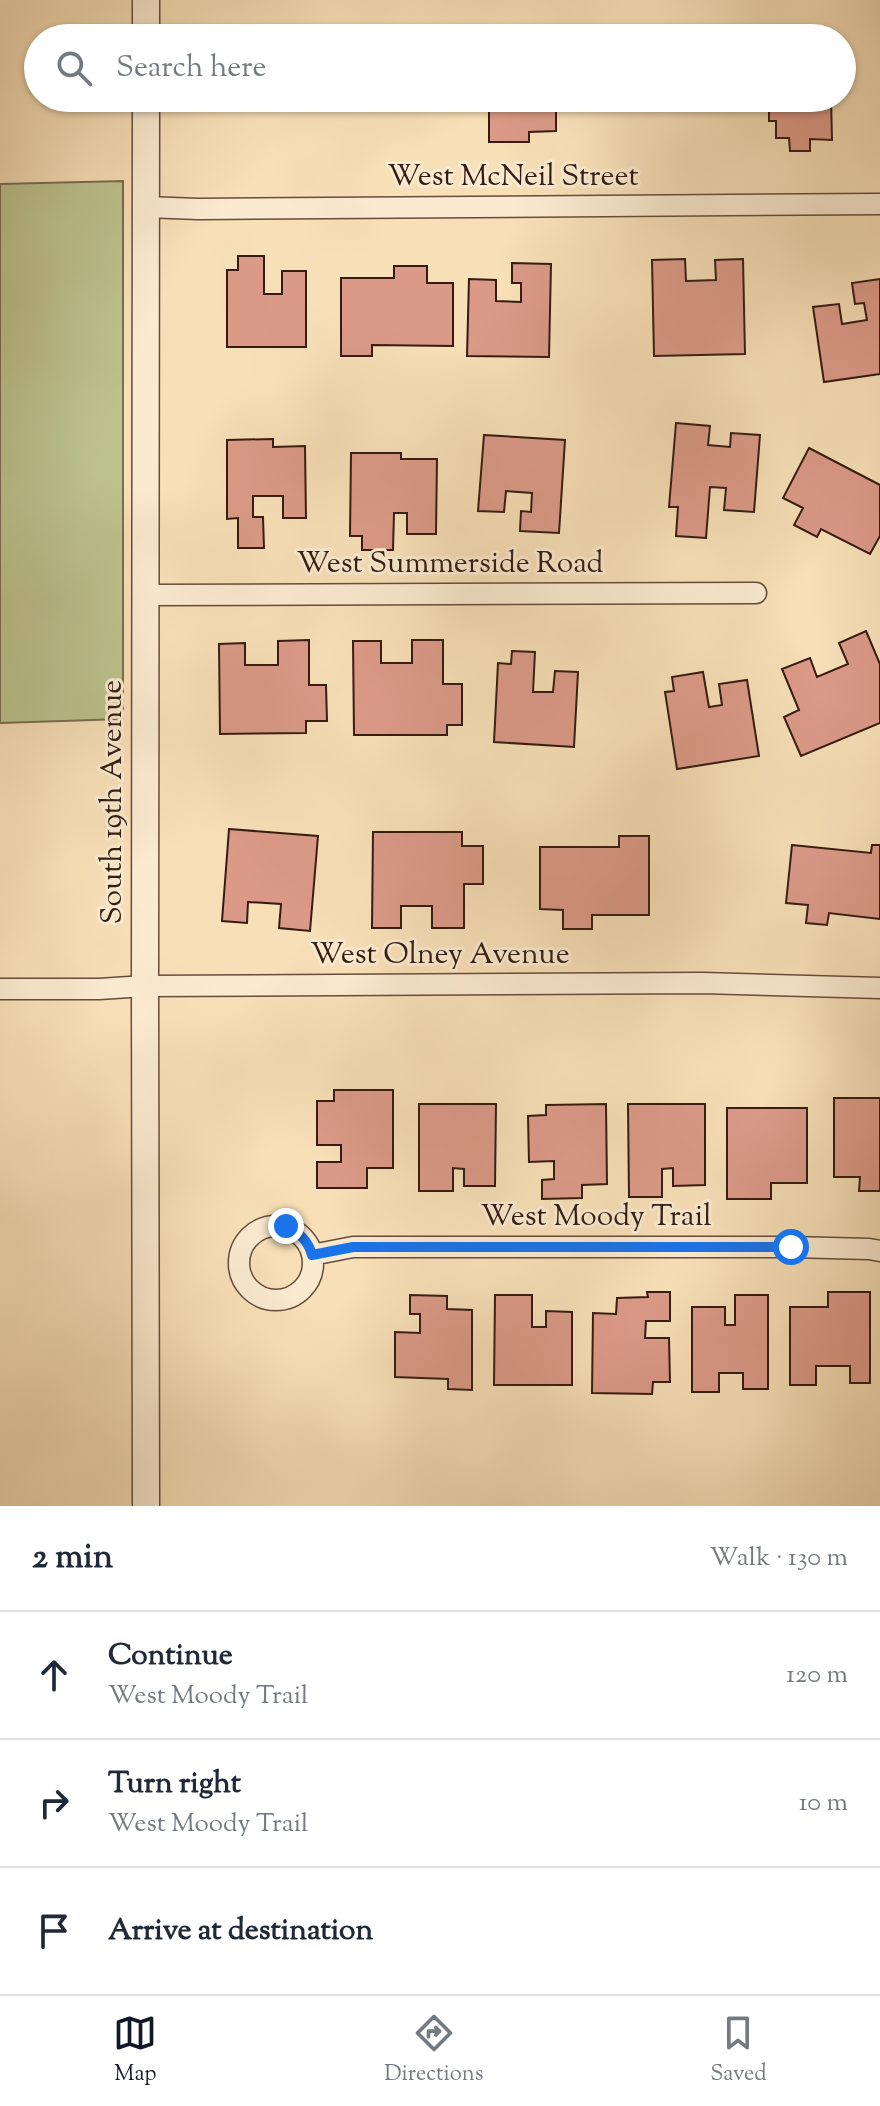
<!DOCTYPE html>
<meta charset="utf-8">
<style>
body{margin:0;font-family:"Sorts Mill Goudy",serif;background:#f6f6f7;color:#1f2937}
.stop{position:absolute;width:24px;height:24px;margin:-18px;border:6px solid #1a73e8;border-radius:50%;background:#fff}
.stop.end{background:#1a73e8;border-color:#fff;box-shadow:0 2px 8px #0008}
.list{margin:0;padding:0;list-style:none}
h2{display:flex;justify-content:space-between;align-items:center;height:104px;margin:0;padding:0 32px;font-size:34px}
h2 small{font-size:26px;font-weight:400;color:#747a83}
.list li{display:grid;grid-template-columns:52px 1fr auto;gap:24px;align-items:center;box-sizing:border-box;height:128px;padding:0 32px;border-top:2px solid #e0e1e3}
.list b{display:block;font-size:30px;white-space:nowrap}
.list p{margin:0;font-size:26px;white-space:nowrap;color:#747a83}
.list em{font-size:26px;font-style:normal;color:#747a83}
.icon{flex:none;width:44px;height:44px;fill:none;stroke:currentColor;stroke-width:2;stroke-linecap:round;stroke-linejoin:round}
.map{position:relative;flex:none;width:880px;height:1506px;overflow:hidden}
.search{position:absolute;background:#fff;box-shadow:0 2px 6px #0004;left:24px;right:24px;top:24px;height:88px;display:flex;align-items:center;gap:20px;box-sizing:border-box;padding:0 28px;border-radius:44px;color:#747a83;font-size:30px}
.sheet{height:488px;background:#fff}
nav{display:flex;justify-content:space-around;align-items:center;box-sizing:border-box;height:112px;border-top:2px solid #e0e1e3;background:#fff;font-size:22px;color:#747a83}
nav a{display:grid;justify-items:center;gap:4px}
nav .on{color:#111827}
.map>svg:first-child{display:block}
.green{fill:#bcc28e;stroke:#786e50;stroke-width:2}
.building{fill:#db9a88;stroke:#351b12;stroke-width:2}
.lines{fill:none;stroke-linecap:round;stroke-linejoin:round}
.minor-casing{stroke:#664c3b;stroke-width:23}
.tertiary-casing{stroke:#664c3b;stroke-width:29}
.minor{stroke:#faead0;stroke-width:20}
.tertiary{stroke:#faead0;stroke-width:26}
.route{stroke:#1a73e8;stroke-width:10}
.labels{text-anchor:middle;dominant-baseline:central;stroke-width:6;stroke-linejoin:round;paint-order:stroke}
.street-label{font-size:30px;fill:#351b12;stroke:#faead0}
</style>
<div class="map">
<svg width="880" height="1506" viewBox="0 0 880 1506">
<rect width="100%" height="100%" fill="#f7dfb7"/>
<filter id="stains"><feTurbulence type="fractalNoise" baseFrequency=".0025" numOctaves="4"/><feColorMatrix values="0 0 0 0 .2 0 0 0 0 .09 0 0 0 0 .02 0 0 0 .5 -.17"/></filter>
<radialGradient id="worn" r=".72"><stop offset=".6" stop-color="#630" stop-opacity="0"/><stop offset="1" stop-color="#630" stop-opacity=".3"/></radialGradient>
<path class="green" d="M123,181V719L0,723V184Z"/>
<path class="building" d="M441,98H556V131L529,132V142H489V105H441Z
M769,98H831L832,140L810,139V151H790L789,138H776V121H769Z
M238,256H264V294H282V271H306V347H227V270H238Z
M685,259L686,281L716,280L715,260L743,259L745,354L654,356L652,260Z
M512,263L551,264L549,357L467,356L469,279L496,280V301L521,302V283H512Z
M394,266H427V283H453V346L372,345V356H341V278H394Z
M880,279V374L824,382L813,307L839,304L842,324L867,320L864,303L855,304L852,283Z
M676,423L710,426L708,445L730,447L731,433L760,435L754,512L724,510L726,488L710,487L706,538L676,536L678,507H669Z
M484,435L565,440L559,533L520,531L521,511L531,512L532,493L506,491L504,512L478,511Z
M273,439V447L305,446L306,518H283V496H253V517H263L264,548H238V518L227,519V440Z
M809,448L880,485V536L870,554L821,529L817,537L794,525L803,508L783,498Z
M351,453H401V459H437L436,534H407V513H394L393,550H362V536H350Z
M866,631L880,664V723L801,756L784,717L799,710L782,669L810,658L817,677L848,664L839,643Z
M309,640V685H326L327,721H306V733L220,734L219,644L245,643V665H278V641Z
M412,640H443V684H462V725H447V735H354L353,641H381V663H412Z
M512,651L535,652L533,692H553L555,671L578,672L574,747L494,742L498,663L511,664Z
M703,672L709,707L722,705L719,684L747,680L759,756L677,769L665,692L674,691L672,677Z
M229,829L318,836L310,931L279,928L281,904L248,902L247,923L222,921Z
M373,832H462V846H483V884H464V928H432V906H401V928H372Z
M619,836H649V915H592V929H563V910L540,909V847H619Z
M792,845L871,853L872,845H880V919L829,913L827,925L806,923L808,905L786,903Z
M334,1090H393V1168H367V1188H317V1162H341V1145H317V1101H334Z
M834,1098H880V1191H859L860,1177H834Z
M419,1104H496L495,1186H464V1169L453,1168V1191H419Z
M606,1104L607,1184L582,1185V1198L542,1199V1180L554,1179V1161L529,1162L528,1116L546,1115V1105Z
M628,1104H705V1185L673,1186V1168L662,1169V1197H629Z
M727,1108H807V1183H771V1199H727Z
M647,1292H670V1321H646L645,1338H669L670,1382H653L652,1394L592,1393L593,1313L616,1314L617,1298L648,1297Z
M828,1292H870V1383H850V1366H816V1385H790V1307H828Z
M410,1295L447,1296V1309L472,1310V1390L448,1389V1379L395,1377V1332L420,1333V1314H410Z
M495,1295H532V1327H546V1311L572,1312V1385H494Z
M735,1295H768V1389H743V1373H719V1392H692V1307H725V1325H735Z"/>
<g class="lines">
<defs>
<path id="minor" d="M146,207L198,209L880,204
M145,595L756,593
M0,989H99L145,986L702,983L880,988
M239 1263a37 37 0 1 1 74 0a37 37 0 1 1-74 0Z
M312,1255L353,1247H791L869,1249L880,1251"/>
<path id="tertiary" d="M146,0V38
M146,98L145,986L146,1506"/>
</defs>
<use href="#minor" class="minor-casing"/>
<use href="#tertiary" class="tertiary-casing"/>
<use href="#minor" class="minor"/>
<use href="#tertiary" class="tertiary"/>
</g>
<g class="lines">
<path class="route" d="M286,1226C299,1233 308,1240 312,1255L353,1247H791"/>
</g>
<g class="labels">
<g class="street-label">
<text x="513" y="177">West McNeil Street</text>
<text x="450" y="564">West Summerside Road</text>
<text transform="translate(113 802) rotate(-90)">South 19th Avenue</text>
<text x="440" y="955">West Olney Avenue</text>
<text x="596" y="1217">West Moody Trail</text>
</g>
</g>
<rect width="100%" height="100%" filter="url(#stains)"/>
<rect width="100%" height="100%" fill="url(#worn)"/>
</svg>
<div class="stop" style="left:791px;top:1247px"></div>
<div class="stop end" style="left:286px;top:1226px"></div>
<div class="search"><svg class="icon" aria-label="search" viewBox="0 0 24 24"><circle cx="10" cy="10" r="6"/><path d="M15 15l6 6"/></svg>Search here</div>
</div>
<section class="sheet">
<h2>2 min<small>Walk · 130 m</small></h2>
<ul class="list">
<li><svg class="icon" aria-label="ahead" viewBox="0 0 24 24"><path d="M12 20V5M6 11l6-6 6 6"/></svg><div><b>Continue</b><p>West Moody Trail</p></div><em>120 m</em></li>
<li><svg class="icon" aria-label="right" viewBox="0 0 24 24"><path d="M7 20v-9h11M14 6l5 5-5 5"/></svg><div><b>Turn right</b><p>West Moody Trail</p></div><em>10 m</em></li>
<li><svg class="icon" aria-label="arrive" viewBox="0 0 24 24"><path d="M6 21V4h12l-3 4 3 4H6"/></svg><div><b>Arrive at destination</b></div></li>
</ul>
</section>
<nav>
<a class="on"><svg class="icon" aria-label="map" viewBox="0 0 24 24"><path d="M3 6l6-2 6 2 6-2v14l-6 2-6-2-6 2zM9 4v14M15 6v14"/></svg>Map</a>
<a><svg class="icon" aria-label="directions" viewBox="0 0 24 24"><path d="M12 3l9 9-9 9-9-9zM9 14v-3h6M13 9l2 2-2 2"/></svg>Directions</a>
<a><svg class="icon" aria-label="saved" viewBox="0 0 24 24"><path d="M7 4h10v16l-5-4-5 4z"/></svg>Saved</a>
</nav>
